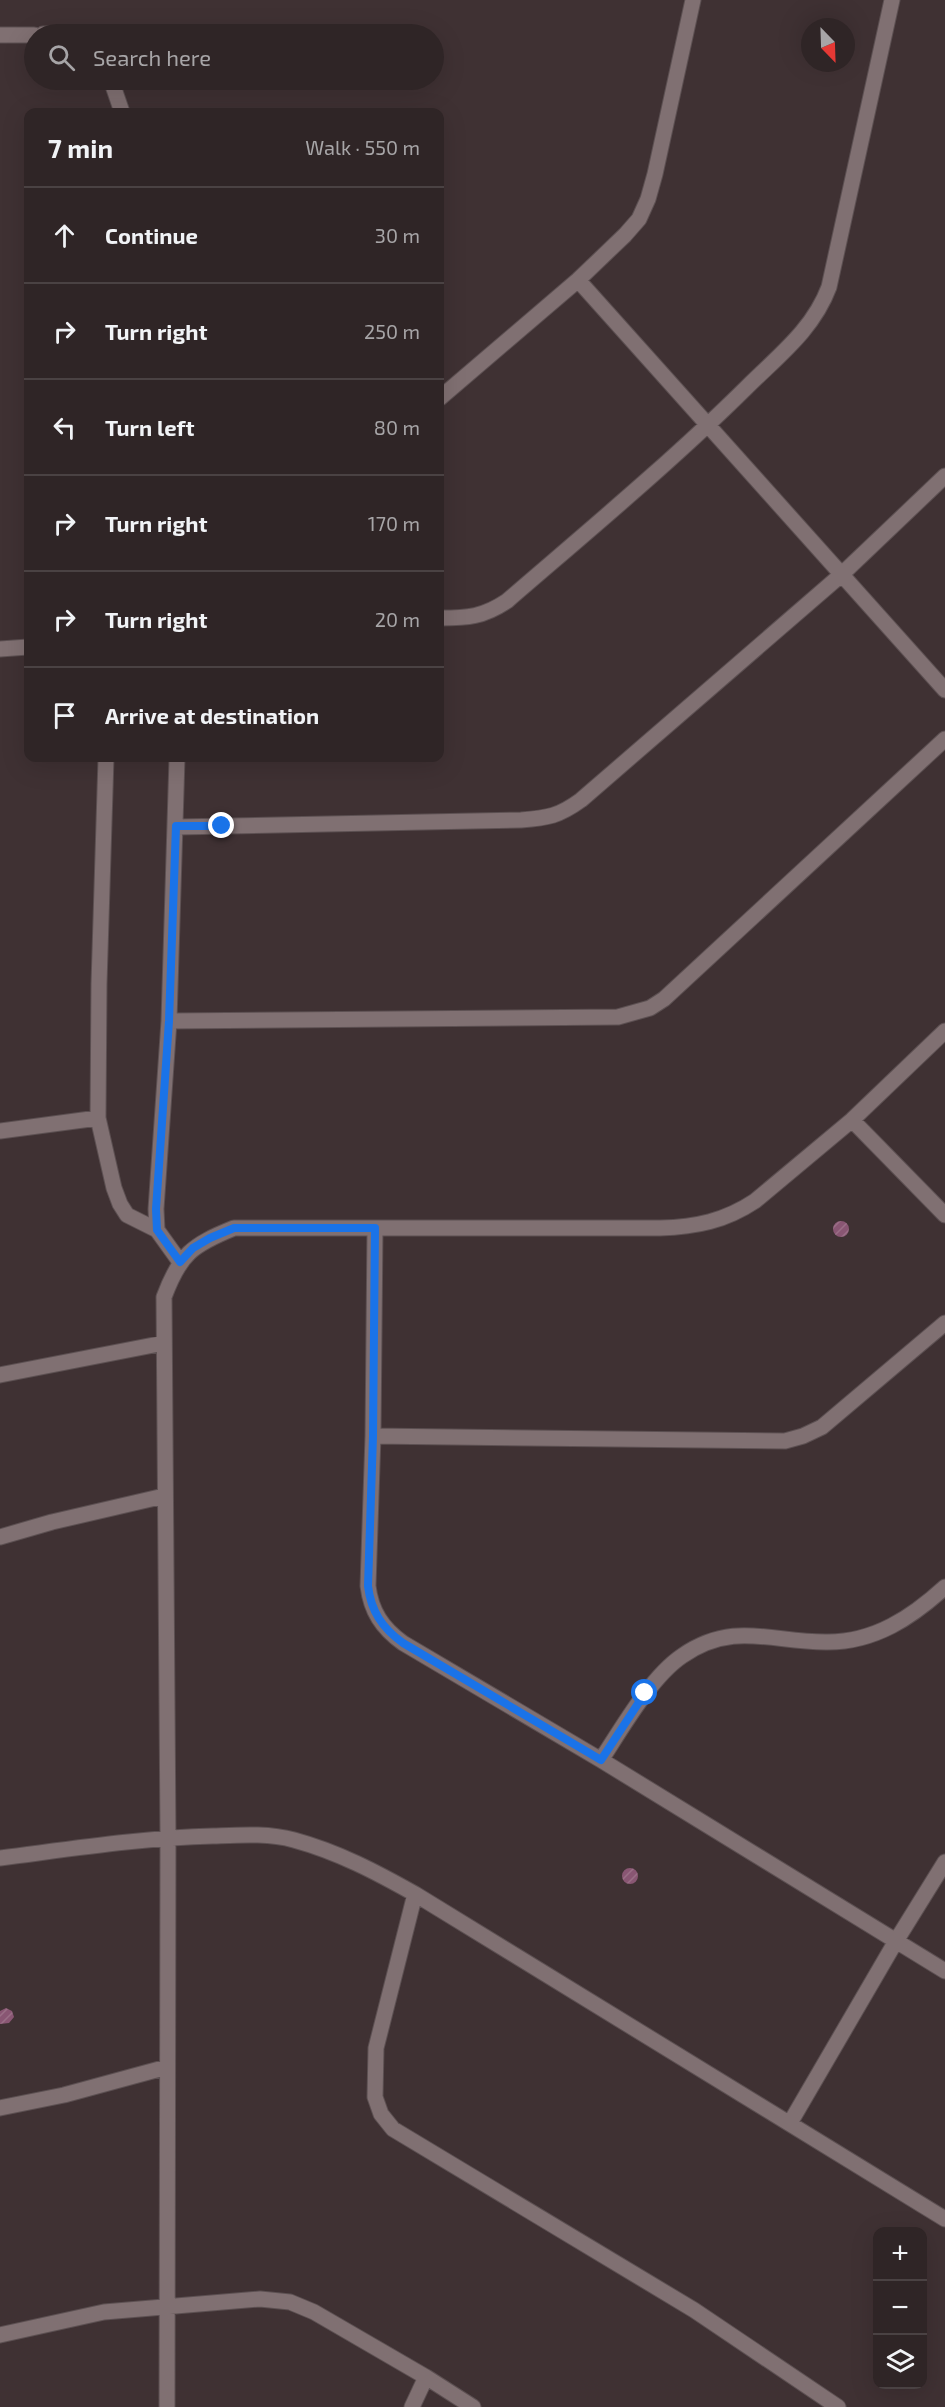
<!DOCTYPE html>
<meta charset="utf-8">
<style>
body{margin:0;font-family:"Exo 2",sans-serif;background:#372d2e;color:#f1f3f6}
.controls{position:absolute;right:18px;bottom:18px;display:grid;overflow:hidden;border-radius:12px;box-shadow:0 6px 24px #0002}
.controls button{width:54px;height:54px;display:grid;place-items:center;padding:0;border:0;border-bottom:2px solid #4a4243;background:#2f2526;color:#f1f3f6;font:30px sans-serif}
.compass{position:absolute;left:801px;top:18px;width:54px;height:54px;border-radius:50%;background:#2f2526;box-shadow:0 6px 24px #0002;rotate:157deg}
.stop{position:absolute;width:18px;height:18px;margin:-14px;border:4px solid #1a73e8;border-radius:50%;background:#fff}
.stop.end{background:#1a73e8;border-color:#fff;box-shadow:0 2px 6px #0008}
.list{margin:0;padding:0;list-style:none}
h2{display:flex;justify-content:space-between;align-items:center;height:78px;margin:0;padding:0 24px;font-size:26px}
h2 small{font-size:20px;font-weight:400;color:#a7a5a7}
.list li{display:grid;grid-template-columns:39px 1fr auto;gap:18px;align-items:center;box-sizing:border-box;height:96px;padding:0 24px;border-top:2px solid #4a4243}
.list b{display:block;font-size:22px;white-space:nowrap}
.list em{font-size:20px;font-style:normal;color:#a7a5a7}
.icon{flex:none;width:33px;height:33px;fill:none;stroke:currentColor;stroke-width:2;stroke-linecap:round;stroke-linejoin:round}
.map{position:relative;flex:none;width:945px;height:2407px;overflow:hidden}
.search{position:absolute;background:#2f2526;box-shadow:0 6px 24px #0002;left:24px;top:24px;width:420px;height:66px;display:flex;align-items:center;gap:15px;box-sizing:border-box;padding:0 21px;border-radius:33px;color:#a7a5a7;font-size:22px}
.panel{position:absolute;background:#2f2526;box-shadow:0 6px 24px #0002;left:24px;top:108px;width:420px;height:654px;border-radius:12px}
.map>svg:first-child{display:block}
.building{fill:url(#building-hatch)}
.lines{fill:none;stroke-linecap:round;stroke-linejoin:round}
.minor-casing{stroke:#5c5052;stroke-width:17}
.minor{stroke:#807072;stroke-width:15}
.route{stroke:#1a73e8;stroke-width:8}
</style>
<div class="map">
<svg width="945" height="2407" viewBox="0 0 945 2407">
<defs>
<pattern id="building-hatch" width="6" height="6" patternUnits="userSpaceOnUse" patternTransform="scale(1.5)"><rect width="6" height="6" fill="#895673"/><path d="M-1 1l2-2M0 6l6-6M5 7l2-2" fill="none" stroke="#9a6e86"/></pattern>
</defs>
<rect width="100%" height="100%" fill="#3f3133"/>
<path class="building" d="M833 1229a8 8 0 1 1 16 0a8 8 0 1 1-16 0Z
M622 1876a8 8 0 1 1 16 0a8 8 0 1 1-16 0Z
M6,2008L12,2011L14,2017L9,2023L0,2024V2011Z"/>
<g class="lines">
<defs>
<path id="minor" d="M43,34H67
M0,35H34
M111,80L122,112
M578,280L945,690
M440,398L578,280L625,235L639,219L648,199L655,174L693,0
M440,618C468,618 483,617 507,601C588,531 670,463 746,388C778,356 813,330 829,287L892,0
M0,649L28,647
M106,758L99,984L98,1118L114,1188L120,1204L127,1215L157,1230
M177,758L169,1021L156,1209L157,1230L180,1262
M176,827L521,820C548,818 559,816 581,800L841,575L945,476
M169,1021L618,1017L650,1008L664,999L945,739
M852,1120L945,1215
M0,1131L98,1118
M375,1228L373,1436L368,1586C371,1611 382,1628 403,1643L601,1760L945,1971
M0,1375L164,1343
M373,1436L785,1441L803,1436L822,1427L945,1323
M0,1537L52,1522L164,1496
M601,1760C622,1728 651,1677 682,1656C734,1620 773,1643 828,1642C875,1642 912,1617 945,1587
M0,1858C71,1849 141,1838 213,1836C240,1835 268,1833 294,1840C338,1852 376,1872 415,1894L945,2219
M415,1894L376,2048L375,2097L381,2114L393,2129L694,2310L838,2407
M0,2108L64,2095L167,2067
M790,2123L896,1941L945,1862
M0,2335L104,2312L260,2299L290,2302L314,2312L426,2377L473,2407
M167,2407L168,1837L164,1297C180,1254 192,1245 234,1228H660C696,1227 725,1221 755,1201L852,1120L945,1031
M412,2407L426,2377"/>
</defs>
<use href="#minor" class="minor-casing"/>
<use href="#minor" class="minor"/>
</g>
<g class="lines">
<path class="route" d="M222,826H176L169,1021L156,1209L157,1230L180,1262L193,1248L210,1238L234,1228H375L373,1436L368,1586C371,1611 382,1628 403,1643L601,1760L645,1693"/>
</g>
</svg>
<div class="controls">
<button>+</button>
<button>−</button>
<button><svg class="icon" aria-label="layers" viewBox="0 0 24 24"><path d="M12 4l9 5-9 5-9-5zM3 14l9 5 9-5"/></svg></button>
</div>
<svg class="compass" viewBox="-18 -18 36 36"><path d="M0-13l5 13h-10z" fill="#e53935"/><path d="M0 13l5-13h-10z" fill="#a7a5a7"/></svg>
<div class="stop" style="left:645px;top:1693px"></div>
<div class="stop end" style="left:222px;top:826px"></div>
<div class="search"><svg class="icon" aria-label="search" viewBox="0 0 24 24"><circle cx="10" cy="10" r="6"/><path d="M15 15l6 6"/></svg>Search here</div>
<section class="panel">
<h2>7 min<small>Walk · 550 m</small></h2>
<ul class="list">
<li><svg class="icon" aria-label="ahead" viewBox="0 0 24 24"><path d="M12 20V5M6 11l6-6 6 6"/></svg><div><b>Continue</b></div><em>30 m</em></li>
<li><svg class="icon" aria-label="right" viewBox="0 0 24 24"><path d="M7 20v-9h11M14 6l5 5-5 5"/></svg><div><b>Turn right</b></div><em>250 m</em></li>
<li><svg class="icon" aria-label="left" viewBox="0 0 24 24"><path d="M17 20v-9H6M10 6l-5 5 5 5"/></svg><div><b>Turn left</b></div><em>80 m</em></li>
<li><svg class="icon" aria-label="right" viewBox="0 0 24 24"><path d="M7 20v-9h11M14 6l5 5-5 5"/></svg><div><b>Turn right</b></div><em>170 m</em></li>
<li><svg class="icon" aria-label="right" viewBox="0 0 24 24"><path d="M7 20v-9h11M14 6l5 5-5 5"/></svg><div><b>Turn right</b></div><em>20 m</em></li>
<li><svg class="icon" aria-label="arrive" viewBox="0 0 24 24"><path d="M6 21V4h12l-3 4 3 4H6"/></svg><div><b>Arrive at destination</b></div></li>
</ul>
</section>
</div>
